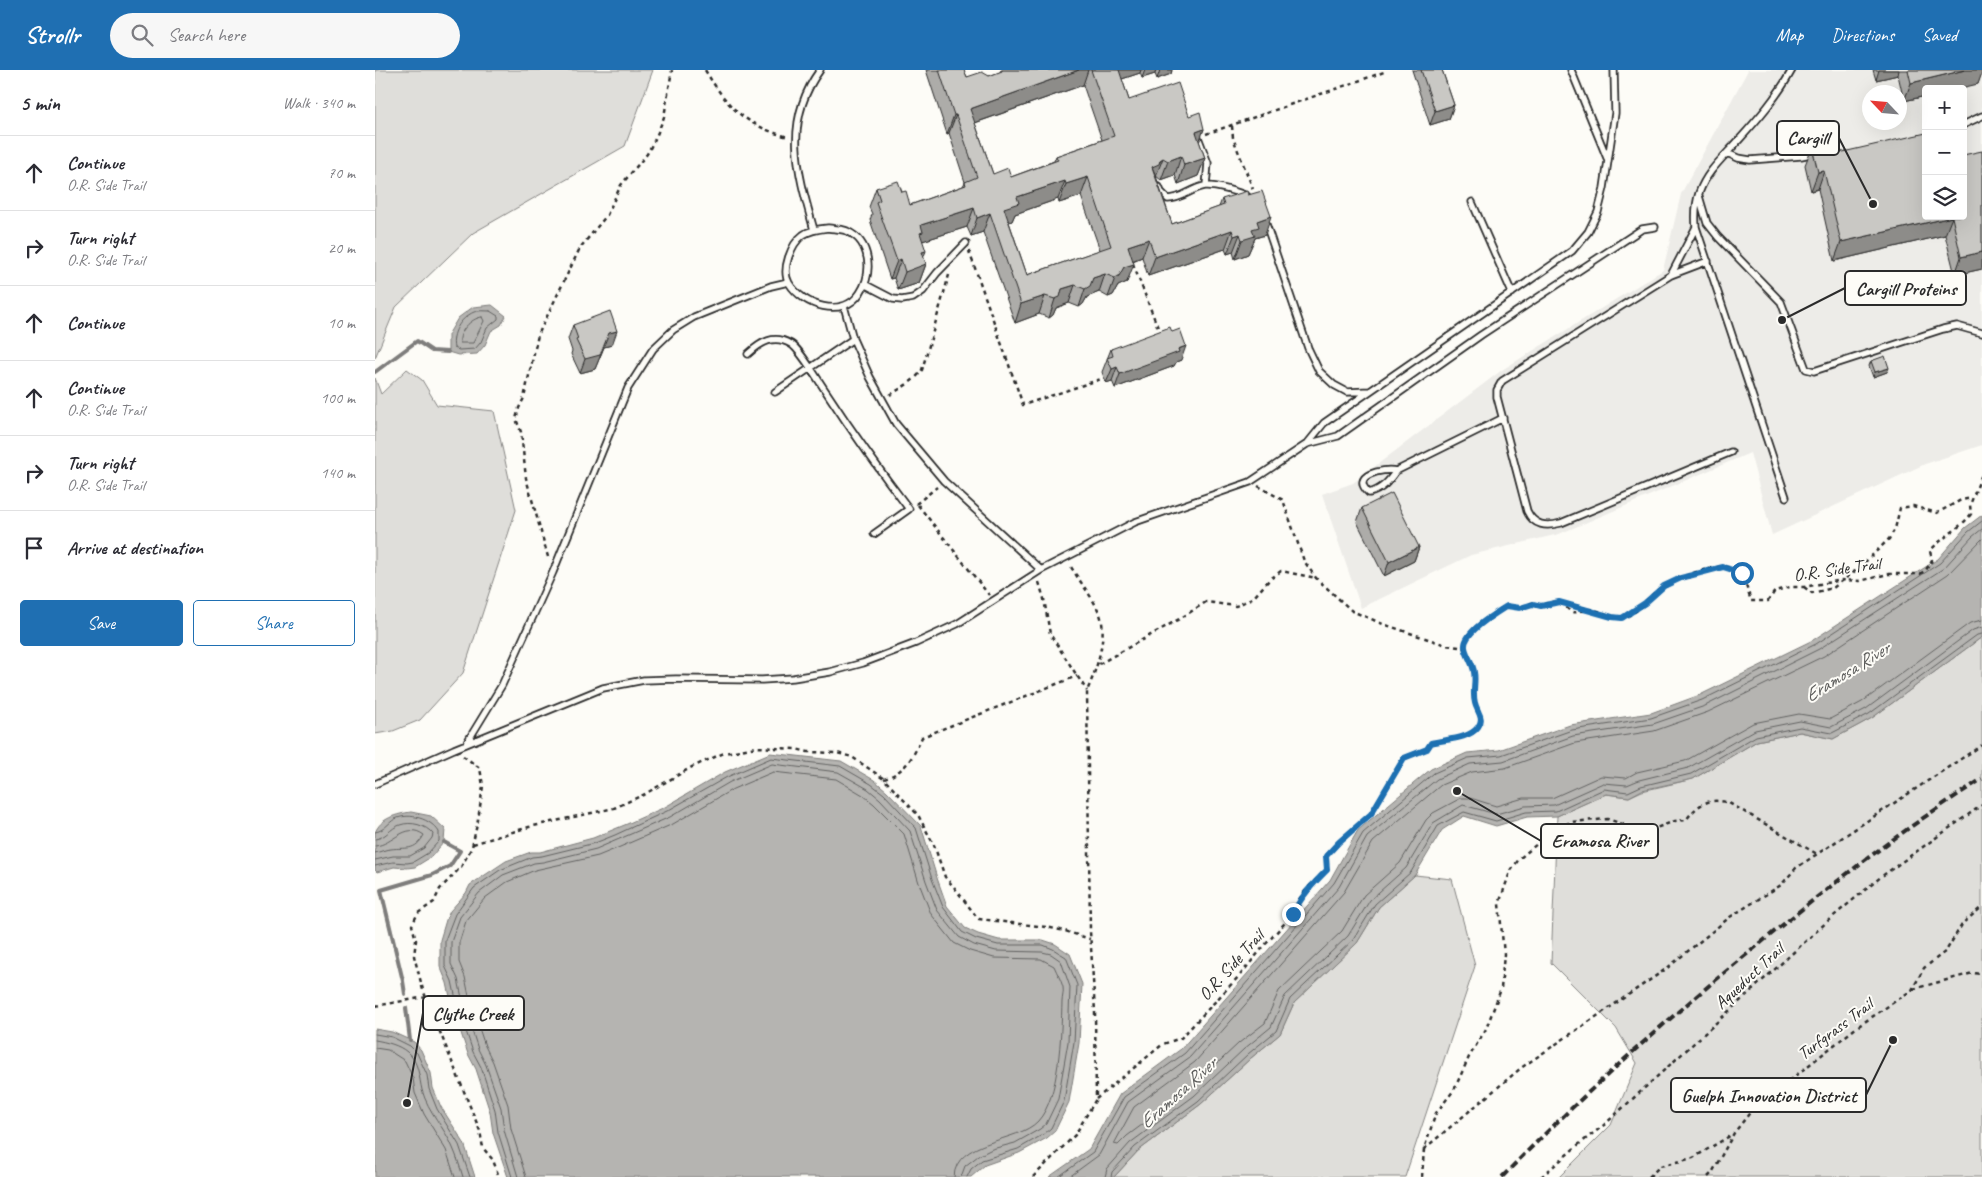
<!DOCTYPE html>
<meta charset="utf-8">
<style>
body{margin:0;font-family:Caveat,sans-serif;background:#f7f7f7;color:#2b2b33}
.controls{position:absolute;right:15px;top:15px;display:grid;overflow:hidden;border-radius:5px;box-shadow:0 5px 20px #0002}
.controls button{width:45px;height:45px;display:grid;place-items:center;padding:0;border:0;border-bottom:1px solid #e1e1e2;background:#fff;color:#2b2b33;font:25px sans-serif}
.compass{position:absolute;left:1487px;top:15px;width:45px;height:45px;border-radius:50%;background:#fff;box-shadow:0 5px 20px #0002;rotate:296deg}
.stop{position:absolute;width:15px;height:15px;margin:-11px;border:4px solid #1f6fb2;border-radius:50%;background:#fff}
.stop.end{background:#1f6fb2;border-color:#fff;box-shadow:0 1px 5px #0008}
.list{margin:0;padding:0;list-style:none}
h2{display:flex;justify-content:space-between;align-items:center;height:65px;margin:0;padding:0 20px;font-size:21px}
h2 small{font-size:16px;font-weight:400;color:#7c7c81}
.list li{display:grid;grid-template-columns:32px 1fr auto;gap:15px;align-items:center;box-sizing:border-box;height:75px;padding:0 20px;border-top:1px solid #e1e1e2}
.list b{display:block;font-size:19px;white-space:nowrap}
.list p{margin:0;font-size:16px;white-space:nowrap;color:#7c7c81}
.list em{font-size:16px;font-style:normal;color:#7c7c81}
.actions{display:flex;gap:10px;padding:15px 20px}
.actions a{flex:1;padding:11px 0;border:1px solid #1f6fb2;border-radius:5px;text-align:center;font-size:18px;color:#1f6fb2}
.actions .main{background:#1f6fb2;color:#fff}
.icon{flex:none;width:28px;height:28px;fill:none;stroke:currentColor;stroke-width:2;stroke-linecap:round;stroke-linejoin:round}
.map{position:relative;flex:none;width:1607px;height:1107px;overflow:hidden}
header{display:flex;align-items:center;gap:30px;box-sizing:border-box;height:70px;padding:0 25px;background:#1f6fb2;color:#fff}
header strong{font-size:24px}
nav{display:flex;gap:28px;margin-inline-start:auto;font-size:18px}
.search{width:350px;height:45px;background:#f7f7f7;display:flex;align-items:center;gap:12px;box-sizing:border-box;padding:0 18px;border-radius:28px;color:#7c7c81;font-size:19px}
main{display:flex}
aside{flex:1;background:#fff}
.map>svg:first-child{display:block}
.built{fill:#edece8;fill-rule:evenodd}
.green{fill:#dfdeda;stroke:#858482}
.water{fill:#b5b4b1;stroke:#7e7d7b}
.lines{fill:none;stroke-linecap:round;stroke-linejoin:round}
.shore{stroke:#626261;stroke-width:1}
.stream{stroke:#7e7d7b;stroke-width:4}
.service-casing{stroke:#2b2b2b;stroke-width:9}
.path{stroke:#2b2b2b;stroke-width:2.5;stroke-dasharray:4 4;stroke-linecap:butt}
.service{stroke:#fdfcf7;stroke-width:5.5}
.rail{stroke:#2b2b2b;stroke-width:4;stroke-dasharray:8 4;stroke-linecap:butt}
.wall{fill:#adaca9;stroke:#2b2b2b;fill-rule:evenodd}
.shaded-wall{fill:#8d8c89;stroke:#2b2b2b}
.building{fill:#c9c8c4;stroke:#2b2b2b;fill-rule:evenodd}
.route{stroke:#1f6fb2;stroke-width:6}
.labels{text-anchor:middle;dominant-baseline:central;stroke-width:4;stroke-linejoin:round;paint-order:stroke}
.street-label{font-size:18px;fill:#2b2b2b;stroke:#fdfcf7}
.water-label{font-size:19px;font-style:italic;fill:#5b5b5a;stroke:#fdfcf7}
.leader{fill:none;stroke:#2b2b2b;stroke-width:2}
.callout-dot{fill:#2b2b2b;stroke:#fdfcf7;stroke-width:2}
.callout{fill:#fdfcf7;stroke:#2b2b2b;stroke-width:2}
.callout-label{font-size:19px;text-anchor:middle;font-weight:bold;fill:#2b2b2b}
</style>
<header>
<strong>Strollr</strong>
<div class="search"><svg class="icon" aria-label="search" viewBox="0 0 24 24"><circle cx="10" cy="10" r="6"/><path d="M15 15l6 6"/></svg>Search here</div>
<nav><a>Map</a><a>Directions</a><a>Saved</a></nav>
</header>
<main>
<aside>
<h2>5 min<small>Walk · 340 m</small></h2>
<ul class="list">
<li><svg class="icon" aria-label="ahead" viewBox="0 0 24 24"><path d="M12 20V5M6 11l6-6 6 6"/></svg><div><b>Continue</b><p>O.R. Side Trail</p></div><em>70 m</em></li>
<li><svg class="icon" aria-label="right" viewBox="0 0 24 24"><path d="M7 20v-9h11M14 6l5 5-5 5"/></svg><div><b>Turn right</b><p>O.R. Side Trail</p></div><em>20 m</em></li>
<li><svg class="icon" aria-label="ahead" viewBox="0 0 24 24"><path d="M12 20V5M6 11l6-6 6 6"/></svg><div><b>Continue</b></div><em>10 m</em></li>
<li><svg class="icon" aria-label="ahead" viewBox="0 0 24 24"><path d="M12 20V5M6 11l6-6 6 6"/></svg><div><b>Continue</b><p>O.R. Side Trail</p></div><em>100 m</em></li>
<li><svg class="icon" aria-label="right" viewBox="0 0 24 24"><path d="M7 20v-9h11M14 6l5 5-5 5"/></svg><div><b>Turn right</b><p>O.R. Side Trail</p></div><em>140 m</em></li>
<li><svg class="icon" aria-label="arrive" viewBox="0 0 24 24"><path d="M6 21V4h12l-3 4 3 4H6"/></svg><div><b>Arrive at destination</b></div></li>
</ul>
<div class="actions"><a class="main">Save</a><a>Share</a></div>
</aside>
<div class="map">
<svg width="1607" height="1107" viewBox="0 0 1607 1107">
<rect width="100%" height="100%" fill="#fdfcf7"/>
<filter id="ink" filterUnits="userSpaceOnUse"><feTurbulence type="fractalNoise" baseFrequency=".02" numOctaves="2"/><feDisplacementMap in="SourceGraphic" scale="10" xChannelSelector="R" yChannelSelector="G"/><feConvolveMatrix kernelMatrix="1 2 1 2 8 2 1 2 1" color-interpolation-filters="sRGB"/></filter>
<g filter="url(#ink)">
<path class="built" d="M1373,0H1607V375L1550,394L1397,465L1375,383L1184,464L1096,485L986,538L947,424L978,413L1127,300L1288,200L1306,124ZM1551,19H1588V146H1551ZM1494,22H1524V52H1494Z"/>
<path class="green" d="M0,0H278L250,76L98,163L21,237L0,288Z
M32,299L47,310L62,335L119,341L141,440L88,603L45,650L18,661L0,664V308L6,324Z
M1607,567V1107H1184L1236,1055L1262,993L1241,958L1176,893L1182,746L1231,724L1254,727L1267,721L1318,709L1382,671L1425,662L1458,669L1497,648Z
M1040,805L1077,809L1100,896L1030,1107H739L763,1081L826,1034L876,988L905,964L919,933L982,873L1004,837Z"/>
<path class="water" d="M117,235L131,246L126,255L116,261L110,275L102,284L83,285L73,282V265L83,248L98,237Z
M1607,445V567L1497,648L1458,669L1425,662L1382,671L1318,709L1267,720L1254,727L1231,724L1182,746L1152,747L1121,756L1089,746L1067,760L1040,805L1004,837L982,873L919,933L905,964L876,988L826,1034L763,1081L739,1107H674L714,1079L745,1024L806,979L955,810L983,760L1056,699L1092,683L1124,680L1195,655L1276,643L1325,625L1438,570L1563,489L1590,458Z
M395,683L466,691L499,710L512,721L546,756L562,808L572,836L590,858L603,864L624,870H668L680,874L695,884L707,914L704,973L694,1032L680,1061L672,1068L644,1083L610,1095L596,1107H133L118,1063L115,1042L101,999L93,984L77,936L72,913L65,896V870L71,850L75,841L91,823L95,815L131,791L156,782H165L218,768L252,754L290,737L350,702Z
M36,742L56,746L70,759L69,772L56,787L40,797L32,798L19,797L2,802L0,800V763C5,748 22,744 36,742Z
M0,959L17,962L39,972L46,980L56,1003L58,1018L66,1037L89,1073L100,1107H0Z"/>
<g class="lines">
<path class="shore" d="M115,241L123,246V249L112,258L106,272L100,279L84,280L79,278C76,264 85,248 99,242C103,240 110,241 115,241Z
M107,247L109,251L98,273H85C83,262 96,248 107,247Z
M1607,469L1573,504L1449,586L1333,642L1279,661L1200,673L1130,698L1097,702L1066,715L998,772L969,822L820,992L759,1037L739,1074L743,1075L752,1066L814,1020L864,973L890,953L904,921L967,861L989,825L1025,793L1051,750L1058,743L1086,728H1095L1121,736L1149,728H1177L1226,706L1251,708L1262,702L1310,691L1378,653L1424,644L1455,649L1487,632L1595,553L1607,550
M0,762C9,761 13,753 20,749C35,742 56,749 64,762V771L53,783L38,792L32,793L18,792L0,796
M0,769C11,768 15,758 25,755C36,751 51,755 58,764L57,768L49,778L35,786H18L0,790
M0,776C18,775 30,751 49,765C40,782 31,777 16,779C11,779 5,782 0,783
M0,964L17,967L35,976L42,983L52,1005L54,1019L62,1039L84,1075L95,1107
M0,970C11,972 24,975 32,982C44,991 44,1008 47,1020C53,1042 70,1058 78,1078C82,1087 85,1097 88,1107
M0,978L13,980L30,991L38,1008L40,1023L49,1044L71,1080L80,1107
M137,1107L123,1062L120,1040L106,997L98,982L82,934L77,911L70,896V870L80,844L99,818L125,800L157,787L167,786L220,773L240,765L292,741L352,707L396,688L465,696L496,714L509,724L541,758L557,809L568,837L587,862L601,869L623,875H668L678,879L691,887L702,915L699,972L689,1031L676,1058L669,1064L643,1079L607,1090L596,1099L592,1107
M143,1107L129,1060L126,1038L111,995L103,979L88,933L83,909L76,894V872L85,847L104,823L128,805L159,793L168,792L221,779L242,770L295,747L355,712L397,694L463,702L493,719L505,729L535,761L551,811L562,840L584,867L599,875L621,881L667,882L676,884L686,891L695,917L693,972L683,1029L671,1054L665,1059L640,1073L617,1079L603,1086L590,1096L586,1107
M151,1107L136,1059L133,1035L118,992L110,976L95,931L90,907L84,892V873L91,851L110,828L132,812L160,800L223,786L245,777L298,754L358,719L398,702L461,709L488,725L499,734L529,764L544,813L556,844L579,873L595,881L619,888L666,889L679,896C682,903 686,910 688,917C689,922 687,928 687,932C686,964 685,1027 663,1051C643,1073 580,1069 579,1107
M683,1107L718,1082L749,1027L810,983L959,813L988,763L1059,703L1093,688L1126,685L1197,660L1276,648L1327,630L1441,574L1565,493L1593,462L1607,451
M694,1107L724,1085L753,1032L815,987L964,817L992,767L1062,709L1095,694L1128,691L1198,666L1278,654L1330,636L1444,579L1569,498L1597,467L1607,459
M730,1107L732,1099L755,1073L819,1026L869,979L896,957L910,926L973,866L995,830L1031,798L1058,753L1088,735L1121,744L1150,736L1179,735L1228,713L1252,715L1264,710L1313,698L1380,660L1425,651L1456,657L1491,639L1598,560L1607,557
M736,1107L737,1102L760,1077L823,1031L873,984L901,961L915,929L978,870L1000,834L1036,802L1063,756L1089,742L1121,751L1151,742L1181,741L1229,719L1253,722L1266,716L1316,704L1381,666L1425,657L1457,663L1494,644L1602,565L1607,564"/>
<path class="stream" d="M0,302L42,271L57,281L73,282
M30,924L28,911L6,820L57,805L75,796L85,781L69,772
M31,938L35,970"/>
<defs>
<path id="service" d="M1196,0L1232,88
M1588,55L1607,46
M823,67L833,93L831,116
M1352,83L1363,88L1375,90L1426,86L1454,80L1469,87
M784,117L786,122L793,129C807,129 817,118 830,116C840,115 863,122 872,126
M1324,126L1332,153L1343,167L1406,232L1431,299L1439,301L1568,259L1582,256L1607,263
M1097,132L1137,223
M890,151L933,278L944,301L959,315L972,322L995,321
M453,158C459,159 467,159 472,161C496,172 498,203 485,223C468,249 428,236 414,213C406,200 416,174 428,165C435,160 444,159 453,158Z
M439,160C423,103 407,52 445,0
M1333,191L1296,205L1127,311L1122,320V327L1152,441C1159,456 1171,457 1186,453L1356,382
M1296,205L1321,157
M491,215L518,229L527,230L538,228L548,221L562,203L591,173
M469,236L478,269L495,307L521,354L569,411L666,500
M373,284C386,272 399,264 416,274C426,280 444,312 452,323C478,363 505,401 534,439L499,464
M400,322L478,269
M932,374L949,353L1197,181L1213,162L1223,142L1229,118L1240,43L1239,0
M1021,401C1008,398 974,405 994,423C1007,420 1014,411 1021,401L1128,348
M1411,427L1321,157C1320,145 1320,135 1324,123C1332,101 1348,88 1363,71C1383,49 1403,26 1417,0
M91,674L127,615L178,502L253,318L278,279L298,260L319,247L396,216L413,212
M0,714L79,679L228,618L269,610L301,609L387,610L418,608L455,602L488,593L541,573L582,554L666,500L760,452L875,412L932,374L963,366L1106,265L1267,159L1280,157"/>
</defs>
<use href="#service" class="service-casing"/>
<path class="path" d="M330,0C353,38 370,55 413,67
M857,56L858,68L878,119
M831,64L1009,2
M594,181L648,335L729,308
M758,194L785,263
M515,325C526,318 540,311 547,300L574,205
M883,416L908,430L929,491L941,508L977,541L1008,554L1071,575L1090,578
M541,434L562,417
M543,435L614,525
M173,487L151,408L146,362L141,349L144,338L149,328L163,265L205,178L232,145L246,115L272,84L281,67L289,47L297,0
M664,512L669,529L675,564L712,621
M1429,517L1437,523L1458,518L1484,498L1514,469L1520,459L1525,438L1538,436L1562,443L1586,430L1597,428
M1191,534L1212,539
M724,594L806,548L831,532L861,536L879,527L894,510L906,501L941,508
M88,686L105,698L108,716L103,750L97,777L86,797L65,819L59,832L43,843L37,855L41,870L39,886L48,920L105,1061L108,1078L118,1090L124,1107
M509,709C530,702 539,686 547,667L702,606
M98,774L154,757L239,738L268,725L317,697L349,683L381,677L421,679L433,682L462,683L477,687L509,709L543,745L559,775L570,807L579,817L601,846L604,849L671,857L690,861L715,869
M1538,919L1598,903L1607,904
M0,936L51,927
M721,1029L788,974L806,968L866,904L889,876L918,844L924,830L933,818L952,800L951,786L964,772L996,744L1029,688L1052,679L1056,673C1070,669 1093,670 1103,657C1110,648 1102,642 1100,633C1097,623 1101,612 1099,602C1098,593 1091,585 1090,577C1088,562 1121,542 1132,536L1145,538L1158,533L1166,536L1177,532L1189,534C1200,549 1201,539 1215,540C1227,540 1236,550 1248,547C1261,544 1272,530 1281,522C1294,511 1332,496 1349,497C1355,497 1361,500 1367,503L1376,531H1393L1400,521L1415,517H1429L1467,510L1485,511L1513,504H1545L1551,500L1557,490L1555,481C1567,467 1585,459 1596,444L1595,435L1607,404
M1049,1079L1146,998L1291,899L1355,847L1406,815L1421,798L1607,675
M658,1107L700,1065L721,1029L720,942L715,861L712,621C721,601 734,564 724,542C717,526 704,511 695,495
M1047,1107L1049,1079L1061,1043L1079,1020L1094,987L1111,959L1126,919L1129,884L1124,834L1135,802L1144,789L1169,768L1195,752L1233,749L1270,762L1300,751L1311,750C1323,734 1334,727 1354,733L1442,784
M1166,1107L1203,1075L1229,1055L1455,849L1507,806L1607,735
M1274,1107L1285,1096L1318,1088L1358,1064
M1333,1107L1337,1103L1359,1063L1377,1040L1482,957L1537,920L1549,898L1571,881L1588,853L1607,837"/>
<use href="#service" class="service"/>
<path class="rail" d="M1127,1107C1207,1025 1293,948 1382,876C1454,816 1528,759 1607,709"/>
</g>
<path class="wall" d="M551,0H589L592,7L614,6L625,2L626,0H797L796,4L782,9L780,4L767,8L765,3L747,9L754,30L814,46L829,59L824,71L830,88L823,106L803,114L800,105L786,110L781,106L797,154L844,137L847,129L890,165L880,168L873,184L860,189L858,182L852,184L850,179L773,206L767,187L758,191L752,212L743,216L738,225L733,227L724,222L712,227L708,234L704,237L694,233L681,238L678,245L674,248L664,244L640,253L608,162L596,166L592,157L547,171L548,187L551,194L544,213L523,220L519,208L515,209L495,150L497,144L494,137L501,118L527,122L535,135L588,116L590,112L574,63L572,64ZM708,15L727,70L681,86L679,91L636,107L618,104L600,53ZM706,126L725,180L652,205L634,152L637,151L640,144L683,129L684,133Z
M1037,0H1067L1079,35L1074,49L1055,55Z
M1498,0H1607L1603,14L1551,19V26L1529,31L1523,5L1501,10Z
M1437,77L1455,85L1551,146L1607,81V199L1580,205L1570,165L1459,191L1443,119L1436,121L1430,95Z
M198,255L237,275L229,277L220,299L205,303L196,284L197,281L193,269Z
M736,279L806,290L801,292L799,296L740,318L737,311L731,313L727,302Z
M1496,291L1512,302L1498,307L1494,296Z
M987,438L1044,477L1039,491L1009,506L982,452Z"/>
<path class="shaded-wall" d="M704,0H713L708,15L588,57L595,39Z
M740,0H766L765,3L735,13Z
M770,0H781L780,4L767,8Z
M785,0H797L796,4L782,9Z
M1504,0H1524L1523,5L1501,10Z
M1590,0H1607V3L1603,14L1582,19H1551V26L1529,31L1536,13Z
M1079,35L1074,49L1055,55L1060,41Z
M579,45H581L574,63L572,64Z
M829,59L822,78L821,62Z
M806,86L800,105L786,110L793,91Z
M788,88L781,106L777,97Z
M830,88L823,106L803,114L809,95Z
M1449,101L1443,119L1436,121L1443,102Z
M713,107L706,126L684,133L691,114Z
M690,111L683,129L640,144L637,151L622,156L629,138L642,127Z
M599,138L592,157L541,173L546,155Z
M615,143L608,162L596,166L602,148Z
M896,146L890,165L880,168L873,184L860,189L867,170L877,159L882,151Z
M1577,147L1570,165L1459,191L1466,172Z
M857,160L850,179L773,206L780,187Z
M865,164L858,182L852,184L859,166Z
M774,169L767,187L746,195L753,176Z
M551,181L545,196L551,194L544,213L523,220L530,202L547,182Z
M1607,182V199L1580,205L1586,187Z
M526,189L519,208L515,209L522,191Z
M759,194L752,212L743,216L738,225L733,227L740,208L749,197Z
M730,204L724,222L712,227L708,234L704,237L710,219L718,208Z
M700,215L694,233L681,238L678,245L674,248L680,229L687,219Z
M670,226L664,244L640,253L646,234Z
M242,261L237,275L229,277L220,299L205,303L210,289L234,263Z
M811,276L806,290L801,292L799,296L740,318L745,304Z
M742,297L737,311L731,313L737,299Z
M1514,298L1512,302L1498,307L1500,302Z
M1044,477L1039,491L1009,506L1014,492Z"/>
<path class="building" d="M564,0H589L592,7L607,2L614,6L627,1V0H704L595,39L618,104L633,98L636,107L683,90L681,86L739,66L716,0H744L754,30L803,13L814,46L825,42L829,59L821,62L830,88L809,95L806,86L793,91L788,88L785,90L784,94L777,97L797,154L849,135L847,129L872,121L873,125L887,121L896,146L882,151L884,157L877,159L880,166L867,170L865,164L859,166L857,160L780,187L774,169L753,176L759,194L749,197L744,206L740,208L730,204L718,208L715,216L710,219L700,215L687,219L685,227L680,229L670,226L646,234L615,143L602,148L599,138L546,155L548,162L545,163L551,181L547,182L551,194L530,202L526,189L522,191L501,132L505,130L501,118L523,111L527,122L531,121L535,135L591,115L590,112L602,107L581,45H579ZM713,107L736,176L652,205L629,138L644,133L642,127L690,111L691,114Z
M1046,0H1067L1079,35L1060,41Z
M1533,0H1590L1536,13Z
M1551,63V146H1588V85L1607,81V182L1586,187L1577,147L1466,172L1449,101L1443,102L1437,77L1452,73L1455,85Z
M235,241L242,261L234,263L225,285L210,289L201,270L203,269L198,255Z
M795,257L797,262L805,259L811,276L803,279L804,282L745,304L742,297L737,299L732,288L738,286L736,279Z
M1510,286L1514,298L1500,302L1496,291Z
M1017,423L1044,477L1014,492L987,438Z"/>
</g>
<g class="lines" filter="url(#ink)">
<path class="route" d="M918,844C926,826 938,814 952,800L951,786L964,772L996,744L1029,688L1052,679L1056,673C1070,669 1093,670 1103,657C1110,648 1102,642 1100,633C1097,623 1101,612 1099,602C1098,593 1091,585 1090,577C1088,562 1121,543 1132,536L1145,538L1158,534L1166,536L1184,532L1237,547L1247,548L1270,533L1289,516L1306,508L1348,497L1367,503"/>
</g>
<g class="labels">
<g class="street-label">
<text transform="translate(1462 499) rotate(-8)">O.R. Side Trail</text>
<text transform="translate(856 895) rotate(-48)">O.R. Side Trail</text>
<text transform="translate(1374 906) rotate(-43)">Aqueduct Trail</text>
<text transform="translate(1460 959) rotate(-37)">Turfgrass Trail</text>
</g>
<g class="water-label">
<text transform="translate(1472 602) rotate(-32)">Eramosa River</text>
<text transform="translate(803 1023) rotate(-42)">Eramosa River</text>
</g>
</g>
<path class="leader" d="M1498 134L1464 68M1407 250L1470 218M1082 721L1166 771M32 1033L48 943M1518 970L1491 1025"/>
<g class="callout-dot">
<circle cx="1498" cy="134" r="5"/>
<circle cx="1407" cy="250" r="5"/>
<circle cx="1082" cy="721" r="5"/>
<circle cx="32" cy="1033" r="5"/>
<circle cx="1518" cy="970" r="5"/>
</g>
<g class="callout">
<rect x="1402" y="51" width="62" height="34" rx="5"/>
<rect x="1470" y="201" width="121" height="34" rx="5"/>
<rect x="1166" y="754" width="117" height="34" rx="5"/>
<rect x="48" y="926" width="101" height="34" rx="5"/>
<rect x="1296" y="1008" width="195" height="34" rx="5"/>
</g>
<g class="callout-label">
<text x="1433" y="74">Cargill</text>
<text x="1531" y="225">Cargill Proteins</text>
<text x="1225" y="777">Eramosa River</text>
<text x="98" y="950">Clythe Creek</text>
<text x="1394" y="1032">Guelph Innovation District</text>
</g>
</svg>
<div class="controls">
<button>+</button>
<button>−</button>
<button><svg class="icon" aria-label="layers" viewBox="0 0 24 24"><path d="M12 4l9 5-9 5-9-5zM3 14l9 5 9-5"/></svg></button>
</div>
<svg class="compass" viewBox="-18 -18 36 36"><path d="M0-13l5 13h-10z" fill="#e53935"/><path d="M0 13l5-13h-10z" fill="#7c7c81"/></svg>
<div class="stop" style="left:1367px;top:503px"></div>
<div class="stop end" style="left:918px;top:844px"></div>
</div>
</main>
